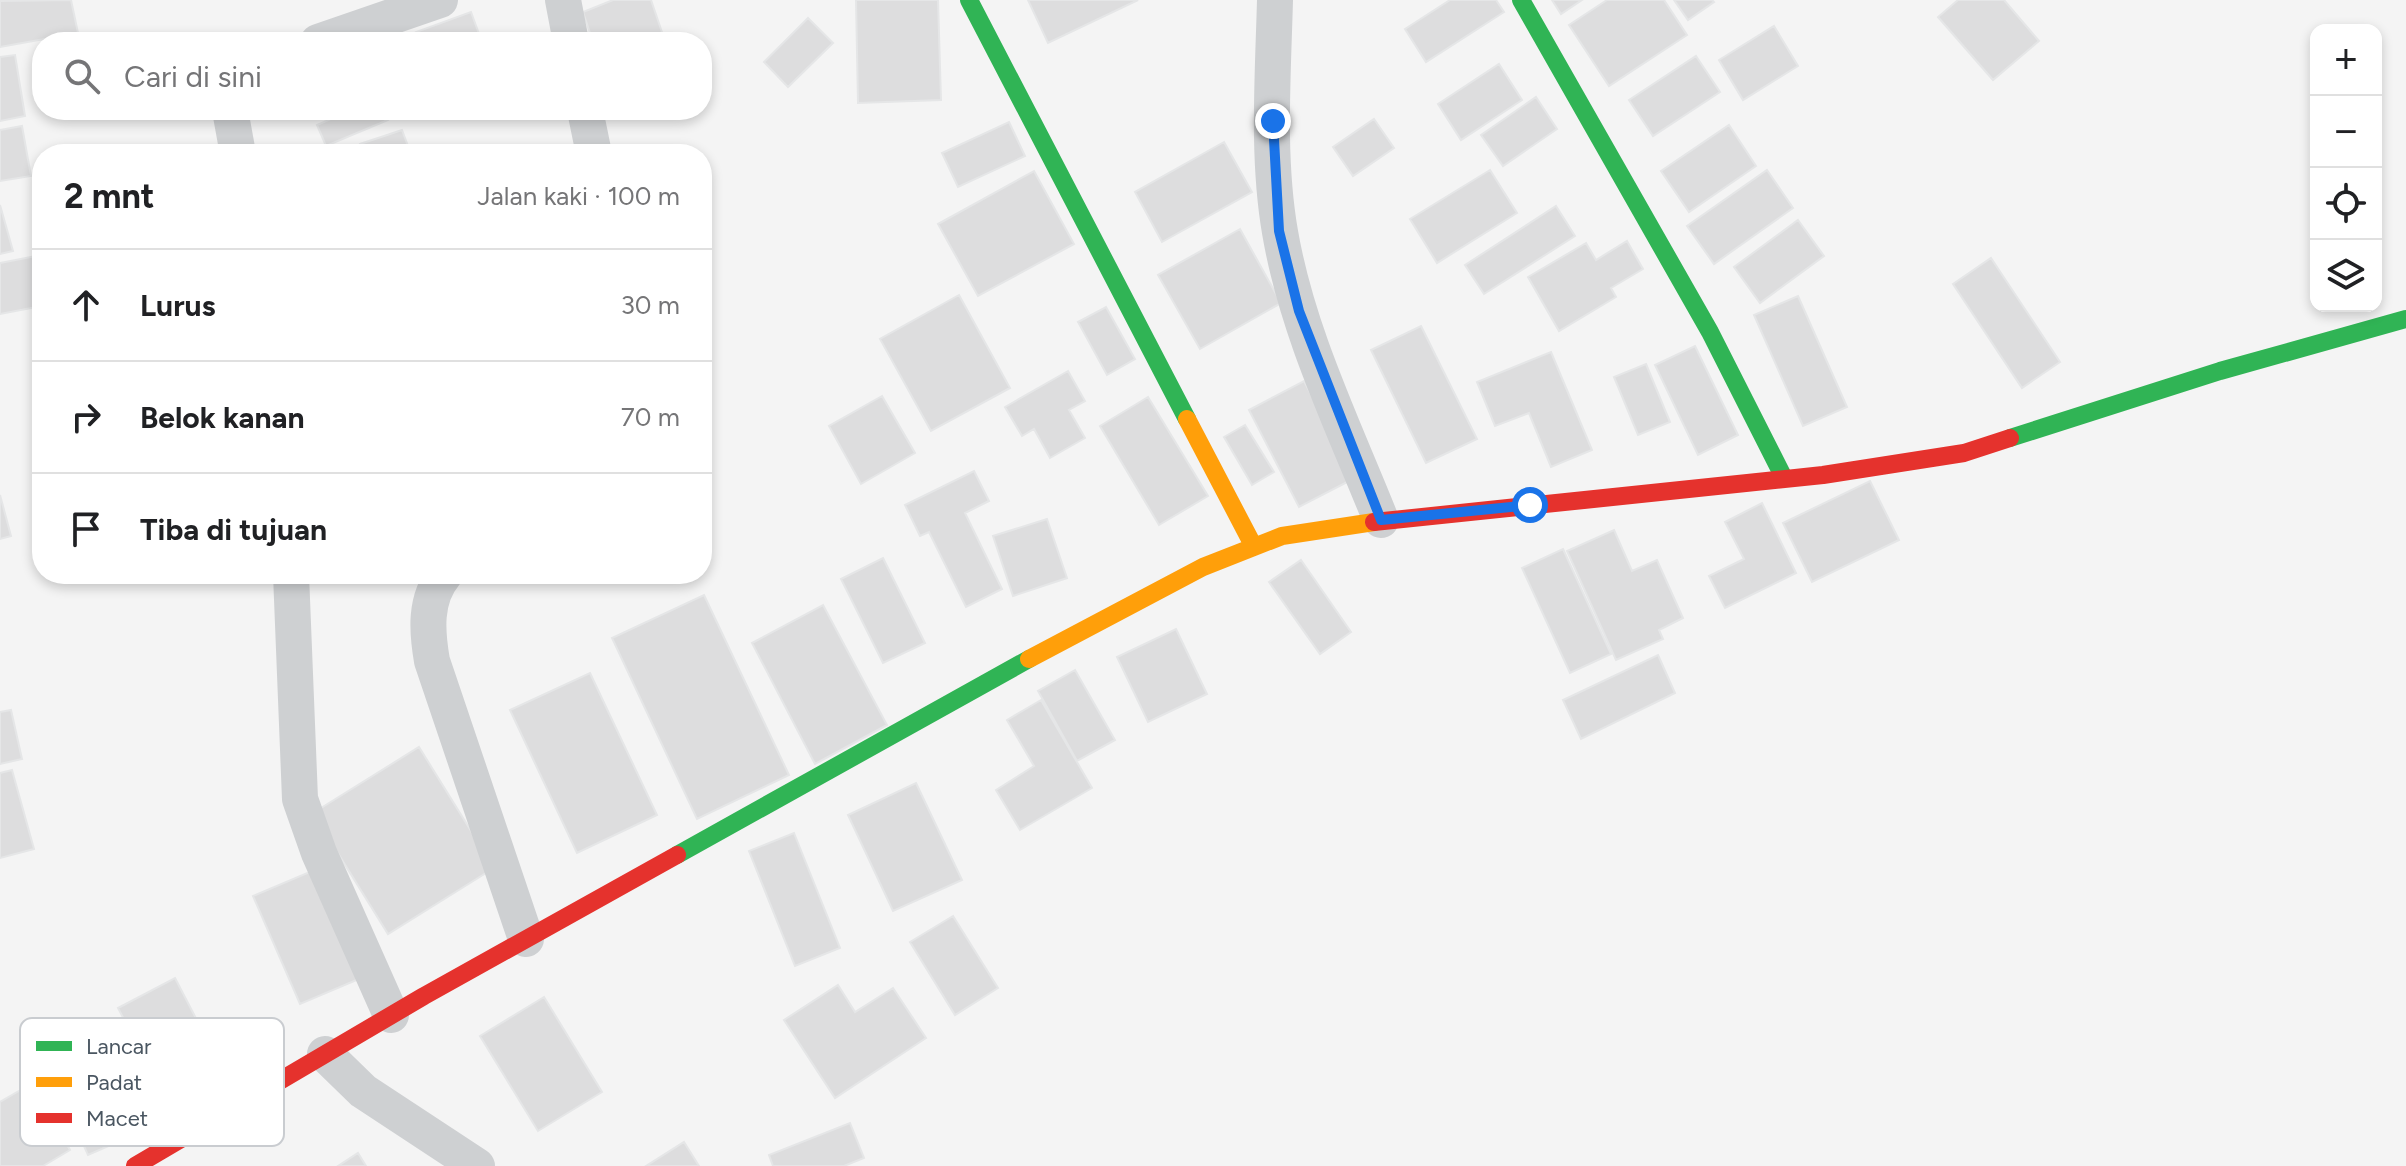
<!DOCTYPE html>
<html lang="id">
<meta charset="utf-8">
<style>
body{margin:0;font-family:Figtree,sans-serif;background:#f6f6f6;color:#202124}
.controls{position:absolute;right:24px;top:24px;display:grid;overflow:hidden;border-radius:16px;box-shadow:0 4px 12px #0003}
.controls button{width:72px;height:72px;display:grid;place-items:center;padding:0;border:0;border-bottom:2px solid #e0e0e0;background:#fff;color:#202124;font:40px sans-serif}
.stop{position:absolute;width:24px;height:24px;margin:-18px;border:6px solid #1a73e8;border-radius:50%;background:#fff}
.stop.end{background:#1a73e8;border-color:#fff;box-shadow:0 2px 8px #0008}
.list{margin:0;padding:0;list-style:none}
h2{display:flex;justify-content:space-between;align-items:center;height:104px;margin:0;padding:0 32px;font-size:34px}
h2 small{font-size:26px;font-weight:400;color:#757577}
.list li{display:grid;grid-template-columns:52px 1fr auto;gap:24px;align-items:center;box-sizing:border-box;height:112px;padding:0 32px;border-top:2px solid #e0e0e0}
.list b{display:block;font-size:30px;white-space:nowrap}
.list em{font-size:26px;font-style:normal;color:#757577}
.icon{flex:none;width:44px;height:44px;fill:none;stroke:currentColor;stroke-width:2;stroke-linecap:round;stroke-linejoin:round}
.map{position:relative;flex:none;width:2406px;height:1166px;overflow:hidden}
.search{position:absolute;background:#fff;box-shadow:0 4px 12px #0003;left:32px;top:32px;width:680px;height:88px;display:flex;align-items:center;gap:20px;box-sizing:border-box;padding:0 28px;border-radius:32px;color:#757577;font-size:30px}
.panel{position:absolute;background:#fff;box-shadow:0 4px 12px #0003;left:32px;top:144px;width:680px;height:440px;border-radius:32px}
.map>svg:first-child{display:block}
.building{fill:#ddddde;stroke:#e5e6e7;stroke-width:2}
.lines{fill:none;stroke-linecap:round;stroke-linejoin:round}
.street{stroke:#ced0d2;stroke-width:36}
.fast{stroke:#30b455;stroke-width:18}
.slow{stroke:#ff9f0a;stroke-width:18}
.jam{stroke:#e5322d;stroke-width:18}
.route{stroke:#1a73e8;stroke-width:10}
.key{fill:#fff;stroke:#c9ccd0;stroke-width:2}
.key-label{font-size:22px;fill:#4a5661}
</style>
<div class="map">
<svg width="2406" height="1166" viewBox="0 0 2406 1166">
<rect width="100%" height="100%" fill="#f4f4f4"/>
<path class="building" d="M71,0L78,33L0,47V1Z
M613,0H651L664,38L652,42H593L583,12Z
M856,0H938L941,100L858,103Z
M1028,0H1138L1048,43Z
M1450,0H1496L1504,12L1426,62L1405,29Z
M1552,0H1582L1561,14Z
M1607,0H1664L1687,35L1609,86L1569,25Z
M1674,0H1712L1714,2L1688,20Z
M1958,0H2004L2039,41L1993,80L1938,17Z
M471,12L482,42H419L416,32Z
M808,18L833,43L788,87L764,62Z
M1774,26L1798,66L1743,100L1719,60Z
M15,55L25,116L0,121V57Z
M1696,56L1720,92L1653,136L1629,100Z
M1499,64L1522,100L1461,140L1438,104Z
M1536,97L1557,129L1503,166L1481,135Z
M351,110H383L388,120L326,146L317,125Z
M1374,119L1394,148L1353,176L1333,147Z
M1009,122L1025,156L958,187L942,153Z
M1729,125L1756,166L1689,212L1661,171Z
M22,126L31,176L0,181V130Z
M402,130L411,154H363L360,144Z
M1224,142L1252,192L1162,242L1135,192Z
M1490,170L1517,213L1437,263L1410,219Z
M1767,170L1793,208L1714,264L1687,226Z
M1034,171L1074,244L978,296L938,224Z
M0,205L13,251L0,254Z
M1556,206L1575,236L1484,294L1465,265Z
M1798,220L1824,256L1760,303L1734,267Z
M1240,229L1281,303L1200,349L1158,275Z
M1627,241L1643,269L1611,288L1616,297L1559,331L1528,277L1586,243L1596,260Z
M41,255L42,306L0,314V263Z
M1991,258L2060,362L2022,388L1953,284Z
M959,295L1010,388L931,431L880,339Z
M1798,296L1847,407L1803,426L1754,315Z
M1106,307L1135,359L1107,375L1078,322Z
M1421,326L1477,439L1426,463L1371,350Z
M1695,346L1738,435L1698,455L1655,365Z
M1551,352L1592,450L1551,467L1529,413L1495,426L1477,382Z
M1646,364L1670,422L1638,435L1614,377Z
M1068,371L1085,401L1069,410L1085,438L1050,458L1034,429L1022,436L1005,407Z
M1304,381L1355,478L1299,507L1249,410Z
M882,396L915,453L861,484L829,426Z
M1148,397L1208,496L1159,525L1100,426Z
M1245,425L1274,472L1252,485L1224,437Z
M974,471L989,501L965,513L1002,589L966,607L929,532L920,536L905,505Z
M1870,481L1899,540L1812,582L1783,523Z
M0,495L11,536L0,539Z
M1762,503L1796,573L1725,608L1709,576L1744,559L1725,522Z
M1047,519L1067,578L1013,596L993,536Z
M1614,530L1632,571L1657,560L1683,618L1659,630L1663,639L1616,660L1567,551Z
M1563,549L1611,654L1570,673L1522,568Z
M883,558L925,643L883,663L841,579Z
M1301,560L1351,632L1320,654L1269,582Z
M704,595L789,775L697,819L612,638Z
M823,605L887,725L815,764L752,643Z
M1176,629L1207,694L1148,722L1117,657Z
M1658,655L1675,693L1581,739L1563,700Z
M1075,670L1115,740L1077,761L1038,691Z
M590,673L657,815L577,853L510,710Z
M1041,700L1092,788L1020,830L996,790L1034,766L1007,720Z
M11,710L22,759L0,764V712Z
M419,747L494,868L388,934L313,813Z
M12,770L34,849L0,858V773Z
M916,783L962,880L893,911L848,815Z
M794,833L840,948L795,966L749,851Z
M312,871L359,979L300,1004L253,896Z
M953,916L998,988L955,1015L910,942Z
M175,978L214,1053L157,1082L118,1008Z
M838,985L855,1012L893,988L926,1038L835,1098L784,1020Z
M544,997L602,1092L538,1131L480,1036Z
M90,1057L127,1138L88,1155L52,1075Z
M31,1084L70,1150L43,1166H0V1102Z
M850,1123L864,1158L844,1166H773L769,1155Z
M684,1142L699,1166H646Z
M358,1153L366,1166H338Z"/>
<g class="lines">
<path class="street" d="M563,0L571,42
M1275,0C1273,76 1267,157 1280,232C1297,332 1344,427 1381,520
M318,42L440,0
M230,110L238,154
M585,110L594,154
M291,574L300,799L319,853L391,1015
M445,574C424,599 427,632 432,661L526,939
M325,1054L363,1091L477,1166"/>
<path class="fast" d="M969,0L1187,419
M1521,0L1710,332L1784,478
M2010,438L2220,371L2406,319
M677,855L1029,659"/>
<path class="slow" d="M1187,419L1254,547
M1029,659L1203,567L1282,536L1374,522"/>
<path class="jam" d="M1374,522L1823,475L1964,453L2010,438
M135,1166L424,996L677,855"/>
</g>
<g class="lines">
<path class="route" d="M1273,121L1279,231L1299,311L1381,520L1530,505"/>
</g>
<rect x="20" y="1018" width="264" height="128" rx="12" class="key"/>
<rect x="36" y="1041" width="36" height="10" fill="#30b455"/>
<rect x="36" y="1077" width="36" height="10" fill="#ff9f0a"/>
<rect x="36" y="1113" width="36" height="10" fill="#e5322d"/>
<g class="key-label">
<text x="86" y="1054">Lancar</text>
<text x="86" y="1090">Padat</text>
<text x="86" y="1126">Macet</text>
</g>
</svg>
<div class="controls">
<button>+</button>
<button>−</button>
<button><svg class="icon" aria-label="locate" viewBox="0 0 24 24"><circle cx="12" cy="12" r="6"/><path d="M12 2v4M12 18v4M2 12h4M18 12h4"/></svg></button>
<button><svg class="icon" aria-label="layers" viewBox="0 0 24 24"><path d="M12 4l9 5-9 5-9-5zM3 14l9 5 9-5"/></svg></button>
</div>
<div class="stop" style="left:1530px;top:505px"></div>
<div class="stop end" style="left:1273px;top:121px"></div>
<div class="search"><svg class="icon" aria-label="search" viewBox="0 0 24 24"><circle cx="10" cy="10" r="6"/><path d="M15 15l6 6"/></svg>Cari di sini</div>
<section class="panel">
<h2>2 mnt<small>Jalan kaki · 100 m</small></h2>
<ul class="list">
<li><svg class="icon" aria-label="ahead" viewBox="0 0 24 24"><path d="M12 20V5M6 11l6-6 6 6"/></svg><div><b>Lurus</b></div><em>30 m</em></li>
<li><svg class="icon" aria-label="right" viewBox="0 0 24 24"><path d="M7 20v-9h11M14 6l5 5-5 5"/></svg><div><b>Belok kanan</b></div><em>70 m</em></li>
<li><svg class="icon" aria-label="arrive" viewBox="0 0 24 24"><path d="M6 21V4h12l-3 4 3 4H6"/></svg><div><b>Tiba di tujuan</b></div></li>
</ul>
</section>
</div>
